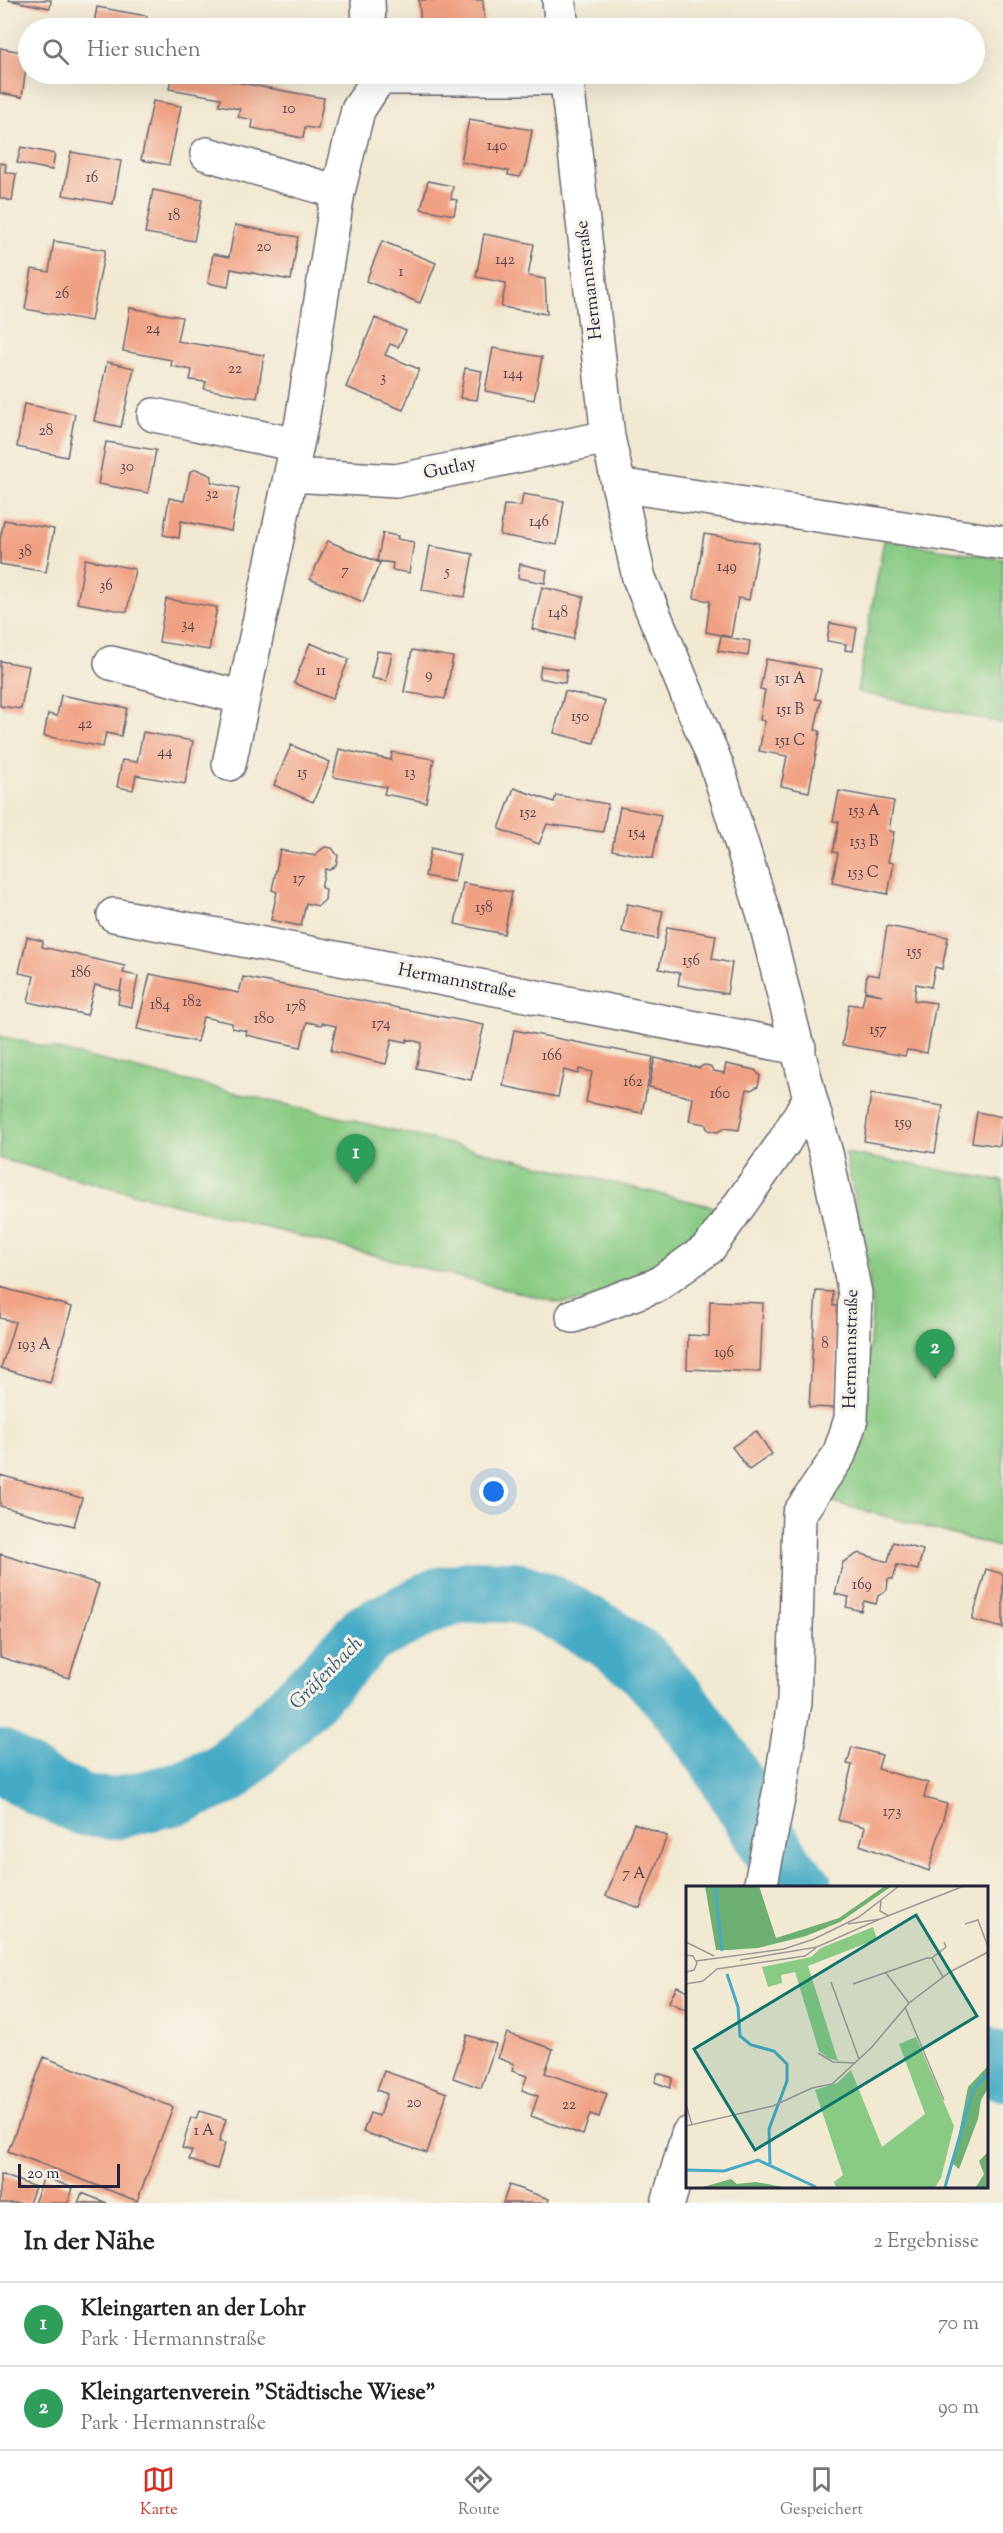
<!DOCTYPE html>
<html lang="de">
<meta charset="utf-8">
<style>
body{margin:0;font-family:"Sorts Mill Goudy",serif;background:#f2f2f2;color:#222}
.scale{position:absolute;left:18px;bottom:15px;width:102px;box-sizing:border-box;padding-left:6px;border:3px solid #22223b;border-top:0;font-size:16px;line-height:21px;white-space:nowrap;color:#22223b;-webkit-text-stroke:4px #f7f3e8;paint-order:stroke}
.you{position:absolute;left:494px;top:1492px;width:21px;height:21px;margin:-15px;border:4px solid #fff;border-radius:50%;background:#1a73e8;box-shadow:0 0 0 9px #1a73e833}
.badge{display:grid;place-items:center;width:39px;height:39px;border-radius:50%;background:#d93025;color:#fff;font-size:20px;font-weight:700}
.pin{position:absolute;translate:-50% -50px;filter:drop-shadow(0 2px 3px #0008)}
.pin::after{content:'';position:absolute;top:32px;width:21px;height:18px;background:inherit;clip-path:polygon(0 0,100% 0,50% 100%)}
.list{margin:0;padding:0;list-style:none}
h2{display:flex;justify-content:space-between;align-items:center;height:78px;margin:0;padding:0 24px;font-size:26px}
h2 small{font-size:20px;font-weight:400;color:#767676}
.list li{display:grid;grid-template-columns:39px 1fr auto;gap:18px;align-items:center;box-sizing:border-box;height:84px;padding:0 24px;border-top:2px solid #e0e0e0}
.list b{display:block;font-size:22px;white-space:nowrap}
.list p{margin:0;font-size:20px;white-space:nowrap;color:#767676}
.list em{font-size:20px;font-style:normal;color:#767676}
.icon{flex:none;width:33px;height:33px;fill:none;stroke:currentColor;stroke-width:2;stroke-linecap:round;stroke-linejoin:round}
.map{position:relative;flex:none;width:1003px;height:2203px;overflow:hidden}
.search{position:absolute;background:#fff;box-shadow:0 6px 24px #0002;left:18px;right:18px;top:18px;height:66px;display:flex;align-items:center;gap:15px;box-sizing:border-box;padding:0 21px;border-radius:33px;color:#767676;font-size:22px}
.sheet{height:246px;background:#fff}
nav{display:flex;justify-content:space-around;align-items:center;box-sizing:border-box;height:84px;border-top:2px solid #e0e0e0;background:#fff;font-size:16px;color:#767676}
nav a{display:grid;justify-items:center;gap:3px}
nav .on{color:#d93025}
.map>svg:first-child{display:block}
.green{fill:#89cb84;stroke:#567660;stroke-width:1.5}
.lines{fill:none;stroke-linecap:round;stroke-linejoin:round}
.river{stroke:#45aac5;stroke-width:62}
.building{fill:#f1a183}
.minor-casing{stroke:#6b6870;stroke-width:36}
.minor{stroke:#fff;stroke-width:33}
.labels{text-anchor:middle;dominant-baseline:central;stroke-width:6;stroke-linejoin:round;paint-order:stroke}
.number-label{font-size:15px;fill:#56424d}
.street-label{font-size:18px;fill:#22223b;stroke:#f7f3e8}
.water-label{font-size:20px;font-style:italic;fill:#305872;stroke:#f7f3e8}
.inset-river{fill:none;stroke:#45aac5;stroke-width:3}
.inset-road{fill:none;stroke:#9f9996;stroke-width:1.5}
.view{fill:#0f766e;fill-opacity:0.15;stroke:#0f766e;stroke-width:3}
.inset-edge{fill:none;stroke:#22223b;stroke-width:3}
</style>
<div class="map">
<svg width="1003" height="2203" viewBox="0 0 1003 2203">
<rect width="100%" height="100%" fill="#f7f3e8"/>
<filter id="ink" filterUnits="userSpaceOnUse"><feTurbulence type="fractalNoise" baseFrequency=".0167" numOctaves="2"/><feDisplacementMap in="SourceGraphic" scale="12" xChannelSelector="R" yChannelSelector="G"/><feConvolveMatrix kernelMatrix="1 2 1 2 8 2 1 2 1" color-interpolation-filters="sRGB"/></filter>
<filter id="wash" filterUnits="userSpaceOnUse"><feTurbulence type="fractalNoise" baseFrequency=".008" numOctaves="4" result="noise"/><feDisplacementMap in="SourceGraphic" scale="24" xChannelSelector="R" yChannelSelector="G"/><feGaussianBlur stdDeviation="1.35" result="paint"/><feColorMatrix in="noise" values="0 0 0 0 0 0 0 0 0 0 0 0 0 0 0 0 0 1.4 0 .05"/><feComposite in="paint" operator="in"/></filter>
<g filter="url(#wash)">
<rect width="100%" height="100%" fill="#f2e9d2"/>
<path class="green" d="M884,540L1003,559V723L857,692Z
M0,1036L718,1208L657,1266L585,1301L559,1303L0,1159Z
M845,1153L1003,1181V1548L828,1501L863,1444L872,1314L868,1264Z"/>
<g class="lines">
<path class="river" d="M0,1760L41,1786L84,1805L112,1809L180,1793L226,1774L303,1701L367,1634L439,1598L474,1591L514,1592L550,1605L607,1637L640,1661L679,1704L719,1759L785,1869L802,1888
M986,2058L1003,2070"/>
</g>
<g id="blocks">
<path class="building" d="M8,0H51L50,8Z
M419,0H483L485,28H421Z
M97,7L147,16L145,28H93Z
M0,48L28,53L22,97L0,93Z
M172,74H225L224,80L324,98L318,129L305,127L303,138L252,128L253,120L238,117L240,109L219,105L221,98L169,89Z
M153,101L181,106L169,165L141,160Z
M469,119L532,130L526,164L520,177L508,175L509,171L461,162Z
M21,147L55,154L52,170L17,163Z
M71,152L121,161L113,204L63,195Z
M0,163L6,164L5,172L16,174L12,201L0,198Z
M428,181L453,186L451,199L457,200L454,215L421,209Z
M153,190L202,200L194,241L145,233Z
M235,225L298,237L291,280L231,269L228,287L208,283L213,254L229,257Z
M484,234L534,244L528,276L545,279L547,314L501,307L506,283L476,277Z
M54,241L105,250L91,321L25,309L32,269L49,272Z
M382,241L436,263L420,303L366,281Z
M130,308L182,317L177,341L264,355L257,398L204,389L206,382L190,380L192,370L171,366L172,360L123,351Z
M375,318L406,331L398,347L390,344L385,355L419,369L403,410L346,387Z
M493,348L542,357L534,400L485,391Z
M107,362L134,368L121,427L94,421Z
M465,368L482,371L477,400L460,398Z
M24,404L75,414L67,457L17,447Z
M106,442L156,450L148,493L98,484Z
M196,469L212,476L211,482L239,488L231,531L181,521L179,538L163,535L169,498L184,501L190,472Z
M523,494L564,501L557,545L500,535L504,505L521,506Z
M4,520L54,529L46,572L0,564V540Z
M383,533L398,536L397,539L414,542L409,573L392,570L393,563L377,561Z
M704,534L759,543L749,600L738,598L731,637L706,632L710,601L694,598Z
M328,541L380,563L363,602L310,579Z
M430,546L473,554L465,597L422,590Z
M85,559L135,569L127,612L77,603Z
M520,564L547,570L545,583L518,578Z
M542,587L584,597L573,639L532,629Z
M166,599L217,607L209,650L159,642Z
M830,623L857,628L853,651L845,650L846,644L827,641Z
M721,636L750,641L748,656L718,651Z
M310,643L349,659L332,699L294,683Z
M412,650L453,657L445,699L404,692Z
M377,651L392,653L386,681L371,678Z
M766,659L821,669L815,699L821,700L815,730L820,731L809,792L781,786L787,756L759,751L765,721L760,720L765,690L760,689Z
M0,661L29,666L21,709L0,706Z
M541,666L567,670L565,683L539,678Z
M565,691L605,701L594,743L554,733Z
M61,695L127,708L121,736L106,733L103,747L44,736L48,714L57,716Z
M143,732L193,741L185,784L136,775L133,790L117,787L122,760L137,762Z
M291,745L330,762L313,802L274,785Z
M339,749L391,760L392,752L434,759L426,802L384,794L386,787L333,777Z
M514,788L554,802L556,795L608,804L603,832L547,824L539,844L499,829Z
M839,791L894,801L889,831L894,832L888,862L894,863L888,894L832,883L838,853L833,852L839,822L833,821Z
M620,807L661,815L653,858L612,850Z
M325,847L332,848L338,856L336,865L329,870L325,869L321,888L326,889L325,900L318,906L306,903L301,926L271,920L277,892L272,890L280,850L316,856L317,853Z
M431,848L460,855L454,882L425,876Z
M463,883L512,892L504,934L455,924Z
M627,904L663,911L657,939L622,932Z
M887,926L948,937L942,969L935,967L931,987L916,984L914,1000L936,1003L927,1053L907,1050L905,1056L842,1045L849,1004L862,1006L865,992L882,995L865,991L867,974L879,976Z
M667,927L716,935L712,959L732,963L727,994L678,985L680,973L659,969Z
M27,937L43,941L42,947L125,966L123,973L138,976L132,1007L118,1004L122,980L120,991L95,985L87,1015L28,1002L34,976L19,973Z
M150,974L239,993L243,977L484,1025L471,1080L416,1068L422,1043L407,1039V1042L392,1039L386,1064L331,1051L336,1026L322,1023L321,1025L307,1022L301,1047L246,1035L247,1031L232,1028V1023L203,1017L197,1042L137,1029Z
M514,1030L653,1057L642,1113L586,1102L592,1072L579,1069L578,1074L564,1070L558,1097L503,1086Z
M655,1058L699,1068L704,1065L710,1066L714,1071L724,1073L726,1064L755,1070L760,1076L758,1086L751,1090L747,1089L739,1130L724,1128L718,1132L708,1130L705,1124L689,1121L693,1098L649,1087Z
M871,1094L943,1106L935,1153L864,1141Z
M977,1112L1003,1117L1000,1146L972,1142Z
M0,1287L72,1307L50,1383L1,1368L15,1322L0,1318Z
M816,1291L833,1292V1306H838L836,1408L809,1407Z
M710,1301L763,1303L760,1372L687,1369L688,1335L709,1336Z
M756,1431L772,1454L749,1470L732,1447Z
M0,1475L82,1498L74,1526L0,1506Z
M893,1542L923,1550L918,1570L897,1565L893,1579H888L887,1590L878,1596L876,1604L864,1601L861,1611L846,1607L849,1597L835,1594L843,1562L859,1553L888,1562Z
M0,1554L99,1584L69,1678L0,1657Z
M986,1569L1003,1574V1628L972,1620Z
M852,1747L882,1755L878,1769L928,1783L924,1798L947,1804L929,1871L860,1845L865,1827L838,1820L852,1765L847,1764Z
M634,1823L667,1836L640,1908L606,1896Z
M677,1986L688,1991V2011L669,2002Z
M507,2033L553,2049L545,2073L607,2094L599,2117L590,2114L583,2135L531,2116L538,2096L522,2090L527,2076L512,2071L514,2064L498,2058Z
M467,2035L496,2044L481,2088L453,2078Z
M44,2057L173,2107L137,2201L8,2151Z
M384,2071L447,2093L427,2153L363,2132L370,2113L379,2116L387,2094L377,2090Z
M658,2073L673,2078L670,2088L655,2082Z
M199,2111L226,2119L219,2142L225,2143L217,2169L189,2160L192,2151L182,2148L191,2117L196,2119Z
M0,2174L35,2187L29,2203H0Z
M44,2177L73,2188L68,2203H34Z
M509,2185L549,2199L548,2203H503Z
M82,2193L107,2203H78Z"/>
</g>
</g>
<g filter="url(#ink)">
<use href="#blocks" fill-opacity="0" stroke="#6b6870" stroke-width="1.5"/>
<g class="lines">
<defs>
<path id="minor" d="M368,0L369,28
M559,0L562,28
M566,74L608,437L639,578L717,766L763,912L810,1098L826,1153L855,1293L851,1419L839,1455L799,1514L794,1702L781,1784L760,1888
M207,154L338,192
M154,415L297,445
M291,475L396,481L608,437
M618,485L1003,543
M111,663L243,698
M229,764L302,421L338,192L358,110L379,78H566
M114,915L799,1048
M573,1316L657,1285L709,1248L784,1142L810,1098
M668,2203L688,2134"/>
</defs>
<use href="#minor" class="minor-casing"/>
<use href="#minor" class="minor"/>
</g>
</g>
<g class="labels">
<g class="number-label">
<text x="289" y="109">10</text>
<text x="497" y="146">140</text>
<text x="92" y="178">16</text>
<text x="174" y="216">18</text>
<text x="264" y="247">20</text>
<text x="505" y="260">142</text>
<text x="401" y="272">1</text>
<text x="62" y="294">26</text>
<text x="153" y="329">24</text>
<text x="235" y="369">22</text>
<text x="513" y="374">144</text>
<text x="383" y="378">3</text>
<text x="46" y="431">28</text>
<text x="127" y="467">30</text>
<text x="212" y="494">32</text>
<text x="539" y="522">146</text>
<text x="25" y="552">38</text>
<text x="727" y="567">149</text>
<text x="345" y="571">7</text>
<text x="447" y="572">5</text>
<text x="106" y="586">36</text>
<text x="558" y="613">148</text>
<text x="188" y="625">34</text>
<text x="321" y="671">11</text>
<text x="429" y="675">9</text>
<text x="790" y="679">151 A</text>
<text x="790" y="710">151 B</text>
<text x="580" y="717">150</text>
<text x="85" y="724">42</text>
<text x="790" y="741">151 C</text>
<text x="165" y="752">44</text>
<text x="302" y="773">15</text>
<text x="410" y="773">13</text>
<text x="864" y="811">153 A</text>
<text x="528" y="813">152</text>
<text x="637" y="833">154</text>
<text x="864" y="842">153 B</text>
<text x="863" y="873">153 C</text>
<text x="299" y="879">17</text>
<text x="484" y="908">158</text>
<text x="914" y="952">155</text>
<text x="691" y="961">156</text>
<text x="81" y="973">186</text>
<text x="192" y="1002">182</text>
<text x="160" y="1005">184</text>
<text x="296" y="1007">178</text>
<text x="264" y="1019">180</text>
<text x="381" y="1024">174</text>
<text x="878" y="1030">157</text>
<text x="552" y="1056">166</text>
<text x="633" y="1082">162</text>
<text x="720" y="1094">160</text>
<text x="903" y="1123">159</text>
<text x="825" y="1344">8</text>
<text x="34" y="1345">193 A</text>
<text x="724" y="1353">196</text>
<text x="862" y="1585">169</text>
<text x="892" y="1812">173</text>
<text x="634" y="1874">7 A</text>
<text x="414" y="2103">20</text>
<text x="569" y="2105">22</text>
<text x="204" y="2131">1 A</text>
</g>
<g class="street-label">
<text transform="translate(590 280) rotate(-97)">Hermannstraße</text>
<text transform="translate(450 469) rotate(-12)">Gutlay</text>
<text transform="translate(457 982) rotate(11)">Hermannstraße</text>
<text transform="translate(852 1349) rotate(-89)">Hermannstraße</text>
</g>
<g class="water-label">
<text transform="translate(327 1674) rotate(-45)">Gräfenbach</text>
</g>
</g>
<g transform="translate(686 1886)">
<rect width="302" height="302" fill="#f2e9d2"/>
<path d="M187,41L191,53L122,80L152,175L142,172L133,165L109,86L95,89L96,97L82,101L76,81L125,71L135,62ZM230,151L268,240L255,292L249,301H150L148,296L157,289L129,204L151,197L165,184L196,261L239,228L213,158Z" fill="#89cb84"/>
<path d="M19,0H73L90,52L153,32L199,0H206L154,36L120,50L72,62L43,64H30ZM301,181V204L295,214L292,233L273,283L267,278L282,201ZM301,267V301H290L298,288L293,275ZM45,293L51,298L70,296L97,301H17Z" fill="#6eaf72"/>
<path class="inset-river" d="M29,0L36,65M41,88L52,121L54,150L65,159L88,165L101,178V195L83,243L84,278M0,284L38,285L72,274L130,301M259,301L287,204L302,187"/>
<path class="inset-road" d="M195,15L194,25L203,30M162,38L194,33L278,0M279,38L292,34L302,61M0,56L28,70M0,69L7,70L11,77L8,84L0,86M246,72L260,61L258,56M54,74L131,61L194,33M10,75L98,63L128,53L173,31L213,0M200,87L223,117M145,96L173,173M0,98L17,95L31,83L119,70L130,62M167,98L241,72H246L257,91M219,121L258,214M132,167L147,176L169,177M0,218L6,239M0,240L87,220L126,202L146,198L185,162L223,117L264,86L302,66"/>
<path class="view" d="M230,29L291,130L69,264L8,163Z"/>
<rect width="302" height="302" class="inset-edge"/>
</g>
</svg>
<div class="scale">20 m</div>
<div class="you"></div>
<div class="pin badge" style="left:356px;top:1184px;background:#2e9e5b">1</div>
<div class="pin badge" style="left:935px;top:1379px;background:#2e9e5b">2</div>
<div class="search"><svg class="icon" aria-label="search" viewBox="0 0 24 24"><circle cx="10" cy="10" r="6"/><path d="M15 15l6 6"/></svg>Hier suchen</div>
</div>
<section class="sheet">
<h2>In der Nähe<small>2 Ergebnisse</small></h2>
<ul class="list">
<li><span class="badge" style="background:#2e9e5b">1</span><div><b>Kleingarten an der Lohr</b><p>Park · Hermannstraße</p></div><em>70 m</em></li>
<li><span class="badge" style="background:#2e9e5b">2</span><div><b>Kleingartenverein &quot;Städtische Wiese&quot;</b><p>Park · Hermannstraße</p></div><em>90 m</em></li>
</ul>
</section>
<nav>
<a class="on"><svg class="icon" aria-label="map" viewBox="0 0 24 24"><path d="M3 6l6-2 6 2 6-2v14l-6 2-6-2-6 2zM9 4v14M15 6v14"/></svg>Karte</a>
<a><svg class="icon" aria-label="directions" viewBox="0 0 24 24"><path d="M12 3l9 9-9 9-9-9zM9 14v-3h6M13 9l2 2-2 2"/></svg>Route</a>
<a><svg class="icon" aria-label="saved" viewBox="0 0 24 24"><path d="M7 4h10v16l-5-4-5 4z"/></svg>Gespeichert</a>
</nav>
